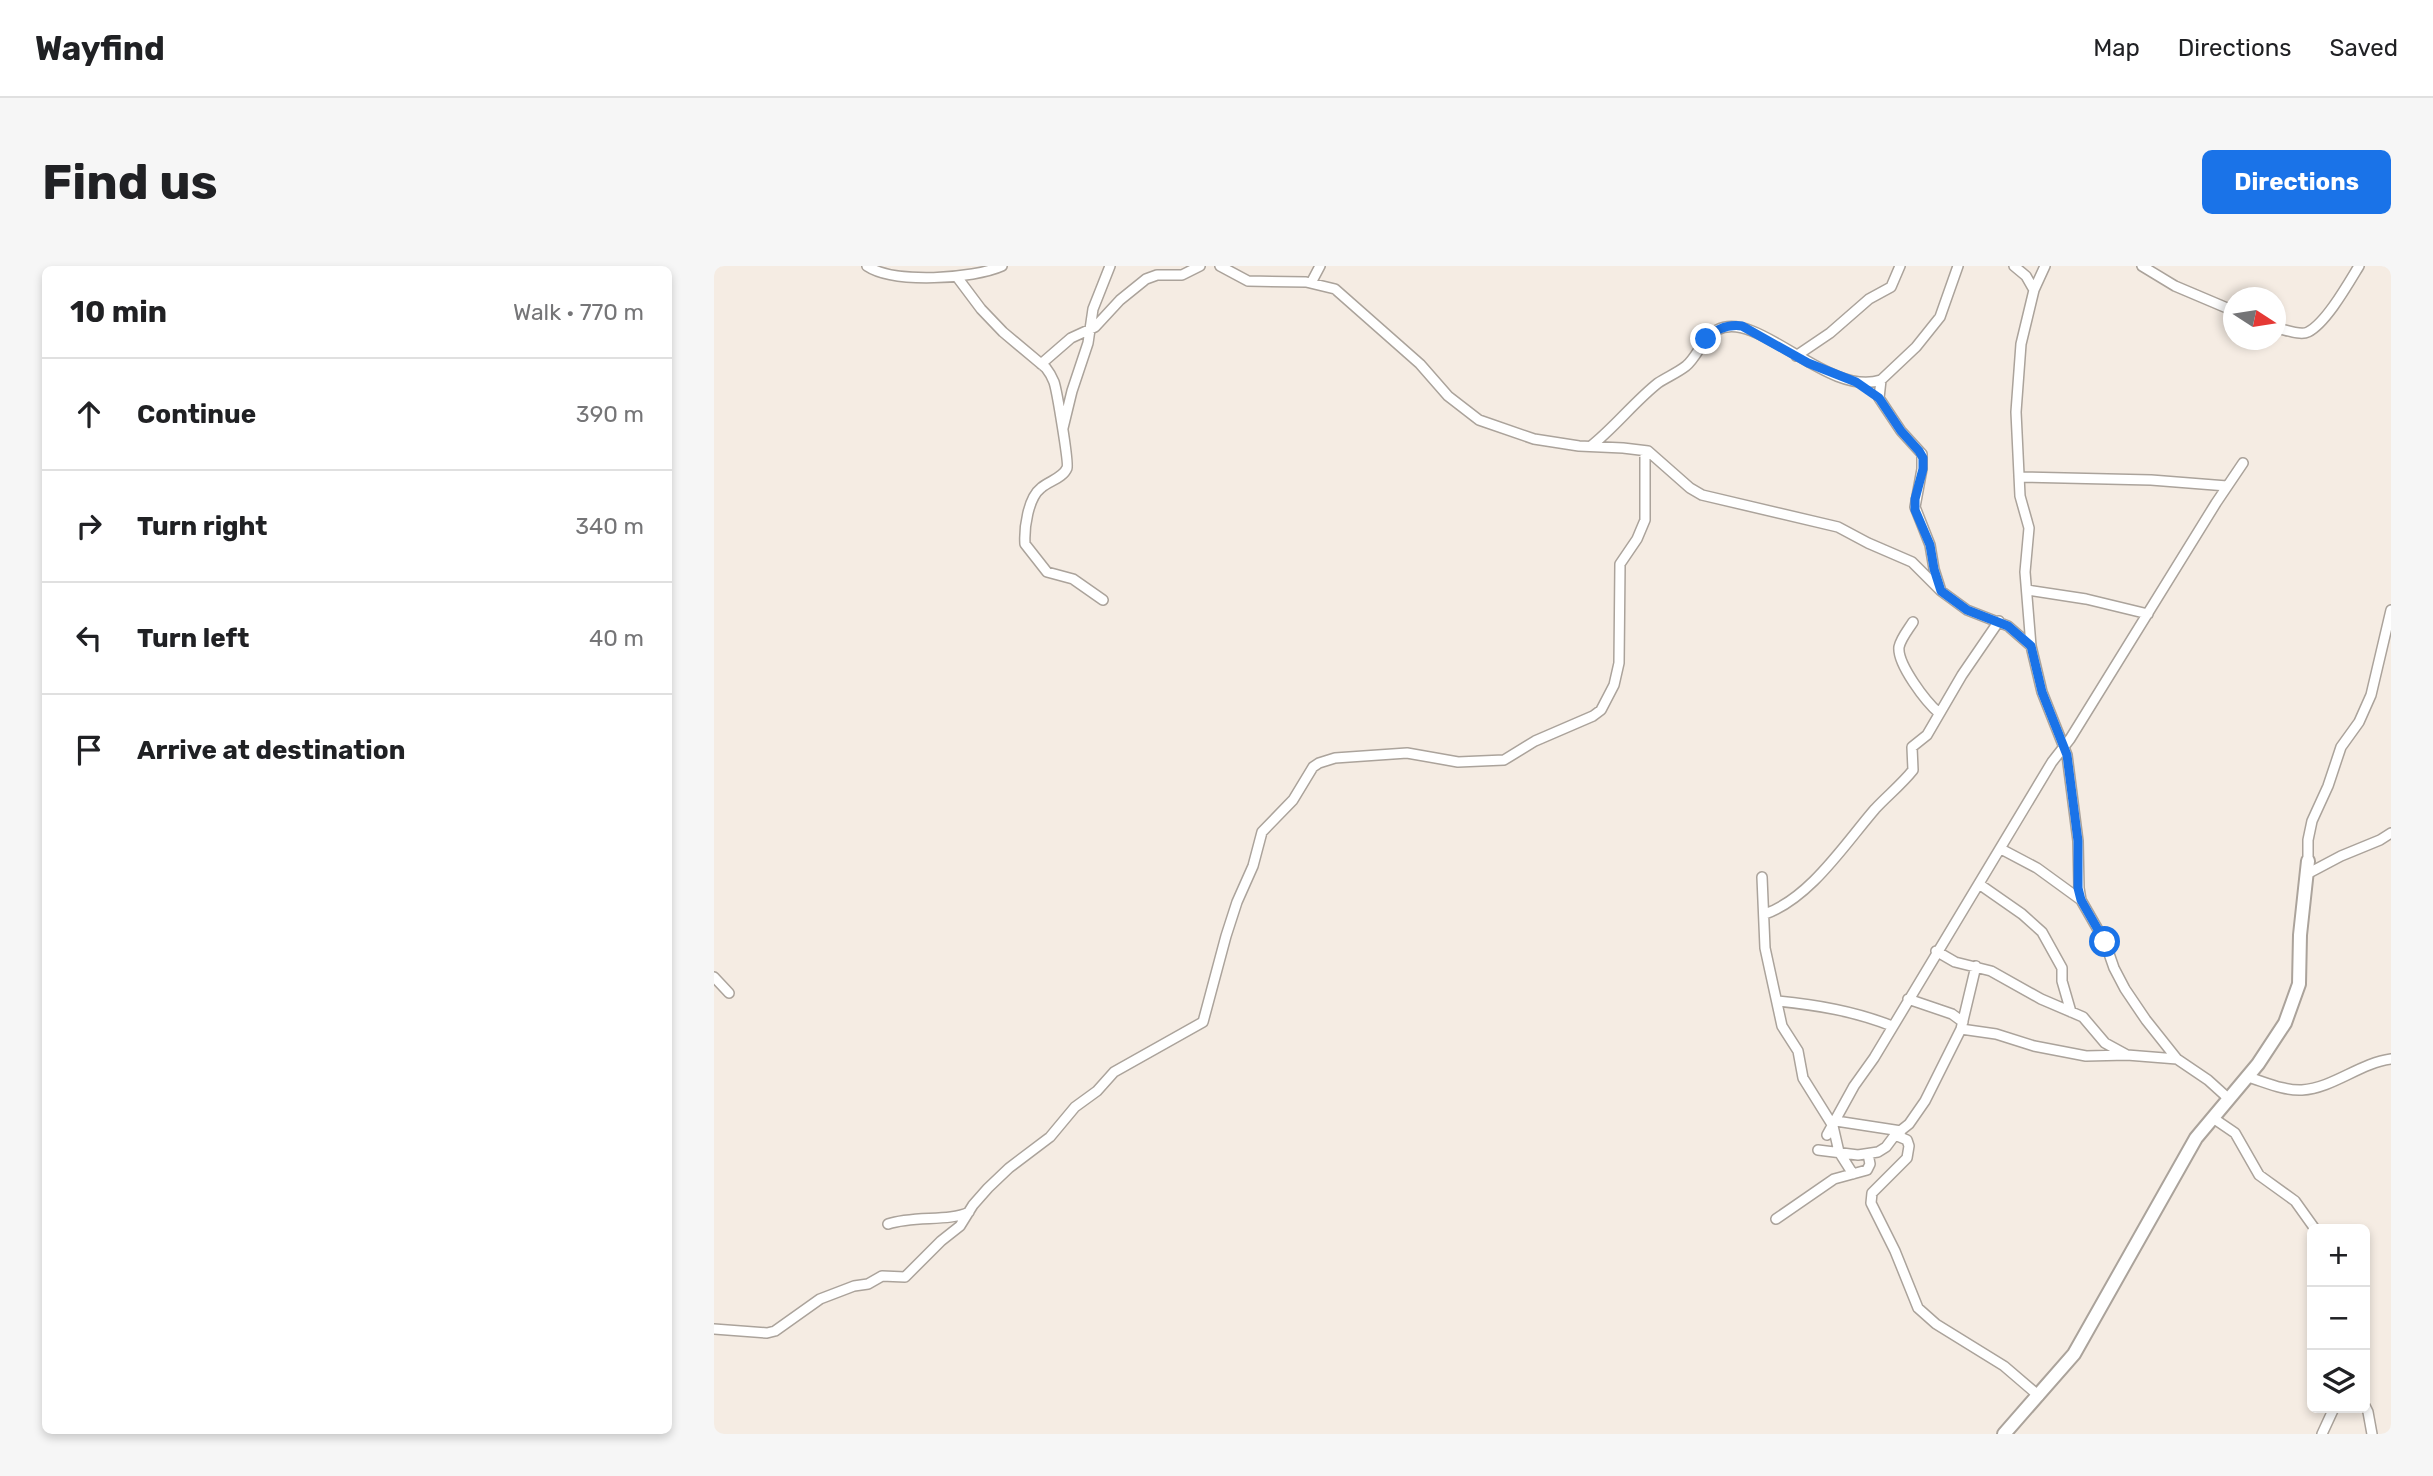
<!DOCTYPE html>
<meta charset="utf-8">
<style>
body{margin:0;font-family:Rubik,sans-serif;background:#f6f6f6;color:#202124}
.controls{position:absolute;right:21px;bottom:21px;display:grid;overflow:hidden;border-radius:10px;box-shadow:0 4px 10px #0003}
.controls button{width:63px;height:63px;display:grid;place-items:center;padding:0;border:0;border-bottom:2px solid #e0e0e0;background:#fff;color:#202124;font:35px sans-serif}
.compass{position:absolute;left:1509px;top:21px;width:63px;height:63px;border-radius:50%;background:#fff;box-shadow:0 4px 10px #0003;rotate:102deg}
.stop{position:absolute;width:21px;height:21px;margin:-16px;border:5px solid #1a73e8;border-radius:50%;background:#fff}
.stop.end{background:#1a73e8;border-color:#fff;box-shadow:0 2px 7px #0008}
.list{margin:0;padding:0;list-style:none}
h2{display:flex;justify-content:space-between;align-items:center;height:91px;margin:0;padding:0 28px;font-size:30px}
h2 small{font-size:23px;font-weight:400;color:#757577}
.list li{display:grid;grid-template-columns:46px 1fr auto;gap:21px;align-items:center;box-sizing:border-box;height:112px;padding:0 28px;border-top:2px solid #e0e0e0}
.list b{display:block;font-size:26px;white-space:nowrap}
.list em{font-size:23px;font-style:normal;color:#757577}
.icon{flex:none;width:38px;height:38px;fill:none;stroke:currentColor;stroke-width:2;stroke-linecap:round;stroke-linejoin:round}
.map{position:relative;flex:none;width:1677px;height:1168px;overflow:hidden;border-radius:10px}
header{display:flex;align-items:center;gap:42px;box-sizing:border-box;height:98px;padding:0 35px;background:#fff;border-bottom:2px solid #e0e0e0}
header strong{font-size:33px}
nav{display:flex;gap:38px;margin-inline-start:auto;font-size:24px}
.intro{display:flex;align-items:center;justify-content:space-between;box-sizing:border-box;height:168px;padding:0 42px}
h1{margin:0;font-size:49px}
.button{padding:18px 32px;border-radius:10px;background:#1a73e8;color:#fff;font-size:24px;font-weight:700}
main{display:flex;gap:42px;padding:0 42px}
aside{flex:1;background:#fff;border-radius:10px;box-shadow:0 4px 10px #0003}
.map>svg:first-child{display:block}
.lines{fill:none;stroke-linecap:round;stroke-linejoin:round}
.street-casing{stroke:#aba39b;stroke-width:12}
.secondary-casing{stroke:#aba39b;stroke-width:16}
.street{stroke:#fff;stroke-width:9}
.secondary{stroke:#fff;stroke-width:12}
.route{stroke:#1a73e8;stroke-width:9}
</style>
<header>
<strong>Wayfind</strong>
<nav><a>Map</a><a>Directions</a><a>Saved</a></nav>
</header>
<div class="intro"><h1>Find us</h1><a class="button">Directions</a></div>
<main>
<aside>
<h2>10 min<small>Walk · 770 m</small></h2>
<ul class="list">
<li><svg class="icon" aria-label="ahead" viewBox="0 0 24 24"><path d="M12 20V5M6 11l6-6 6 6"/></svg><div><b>Continue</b></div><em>390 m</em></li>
<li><svg class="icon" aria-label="right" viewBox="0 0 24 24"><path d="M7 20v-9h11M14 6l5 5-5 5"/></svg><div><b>Turn right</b></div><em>340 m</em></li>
<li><svg class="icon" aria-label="left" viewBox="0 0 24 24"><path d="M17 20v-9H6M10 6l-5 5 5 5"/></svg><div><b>Turn left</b></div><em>40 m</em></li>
<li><svg class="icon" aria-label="arrive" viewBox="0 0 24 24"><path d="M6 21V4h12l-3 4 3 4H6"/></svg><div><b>Arrive at destination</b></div></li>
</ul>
</aside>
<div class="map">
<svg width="1677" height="1168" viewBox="0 0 1677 1168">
<rect width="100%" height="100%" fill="#f5ece3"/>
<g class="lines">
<defs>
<path id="street" d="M153,0C180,18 259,13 288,0
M506,0L534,15L592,16L621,23L706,98L734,130L765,154L820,173L865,180L909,182L934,185L976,222L988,229L1124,261L1154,277L1198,296L1227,325
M1244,0L1226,51L1202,81L1167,114L1165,132L1187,165L1208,188V203L1201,241L1216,279L1220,303L1227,325L1253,344L1294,360L1317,380
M1300,0L1312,10L1320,24
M1331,0L1320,24L1307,78L1302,146L1306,230L1315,262L1311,306L1317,380L1328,426L1353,489L1364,575L1365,622L1367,634L1391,676L1400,702L1411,723L1432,754L1463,793L1494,814L1515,833
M1428,0L1461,20L1520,45
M243,11L267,43L289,66L332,102C336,107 338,111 340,116C343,125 355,197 353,202C349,212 335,215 327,222C314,232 310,262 311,278L333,306L359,313L389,334
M597,17L606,0
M1562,62C1570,63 1586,70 1594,66C1612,57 1634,18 1645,0
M1082,90L1116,67L1155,33L1177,21L1186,0
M327,98L357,72L381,61L406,34L432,13L443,9H468L486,0
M349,162L358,125L374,77L379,43L396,0
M877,180C901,161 920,136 944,117C953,111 963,107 972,100C984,90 988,72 1003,64C1044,42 1113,132 1167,114
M1305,211L1437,214L1513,220
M1313,324L1372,333L1434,348
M1199,356C1194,364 1187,372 1185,381C1183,398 1212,436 1225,447
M1287,583L1323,602L1367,634
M1594,595V574L1598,555L1614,520L1627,481L1645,456L1657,429L1677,344
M1593,608L1627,590L1666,574L1677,567
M1048,611L1051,682L1068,760L1084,785L1089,812L1119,860L1125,886L1139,908
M1265,618L1308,648L1328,666L1348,702V715L1357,746
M1051,648C1096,632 1130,579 1161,543C1173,530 1188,518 1199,504L1198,481L1213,469L1248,409L1285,355
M1222,685L1241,696L1277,705L1327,733L1369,751L1391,777L1413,789
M0,711L15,727
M1194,733L1238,748L1249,756
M1063,735C1103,739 1140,745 1178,760
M1247,763L1282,768L1320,780L1372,790L1413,789L1463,793
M1534,811C1551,816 1570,825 1588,824C1619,822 1646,797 1677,793
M1499,852L1521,867L1545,909L1581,935L1601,963
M1122,855L1187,865
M1113,869L1140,820L1160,792L1338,496L1356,473L1502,237L1529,197
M1181,869L1193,874L1195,880L1193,892L1158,927L1157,937L1181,985L1204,1042L1222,1058L1290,1100L1325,1130
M1104,884L1144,889L1164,886L1172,881L1181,869L1195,858L1211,835L1247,763L1262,700
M1062,953L1120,913L1153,904L1156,898L1154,888
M174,958C200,949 235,956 255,946
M0,1063L53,1067L61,1065L106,1033L140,1020L154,1018L168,1010L191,1011L227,975L246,960L259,939L274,922L295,902L336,871L361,841L383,825L400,806L489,756L512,670L523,636L539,600L548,566L579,534L599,501L605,497L621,492L693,487L744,496L790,494L821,475L879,450L887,444L900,419L905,397L906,298L923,273L931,254V185
M1651,1140L1654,1146L1658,1168
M1608,1168L1620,1142"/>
<path id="secondary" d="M1290,1168L1360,1088L1482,872L1544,798L1571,757L1585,718L1586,669L1594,595"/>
</defs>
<use href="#street" class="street-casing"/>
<use href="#secondary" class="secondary-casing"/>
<use href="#street" class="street"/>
<use href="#secondary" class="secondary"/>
</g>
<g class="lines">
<path class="route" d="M992,73C1002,63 1014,58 1028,60L1094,97L1142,116L1165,132L1187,165L1205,185L1209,192V203L1201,233V244L1216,279L1220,303L1227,325L1253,344L1294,360L1317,380L1328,426L1353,489L1364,575V622L1367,634L1391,676"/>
</g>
</svg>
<div class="controls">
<button>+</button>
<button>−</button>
<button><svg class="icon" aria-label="layers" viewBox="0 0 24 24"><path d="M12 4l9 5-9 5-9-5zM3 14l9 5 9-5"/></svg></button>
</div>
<svg class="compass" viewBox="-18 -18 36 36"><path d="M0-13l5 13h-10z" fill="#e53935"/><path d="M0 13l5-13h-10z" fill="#757577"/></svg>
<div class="stop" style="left:1391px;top:676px"></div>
<div class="stop end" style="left:992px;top:73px"></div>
</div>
</main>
